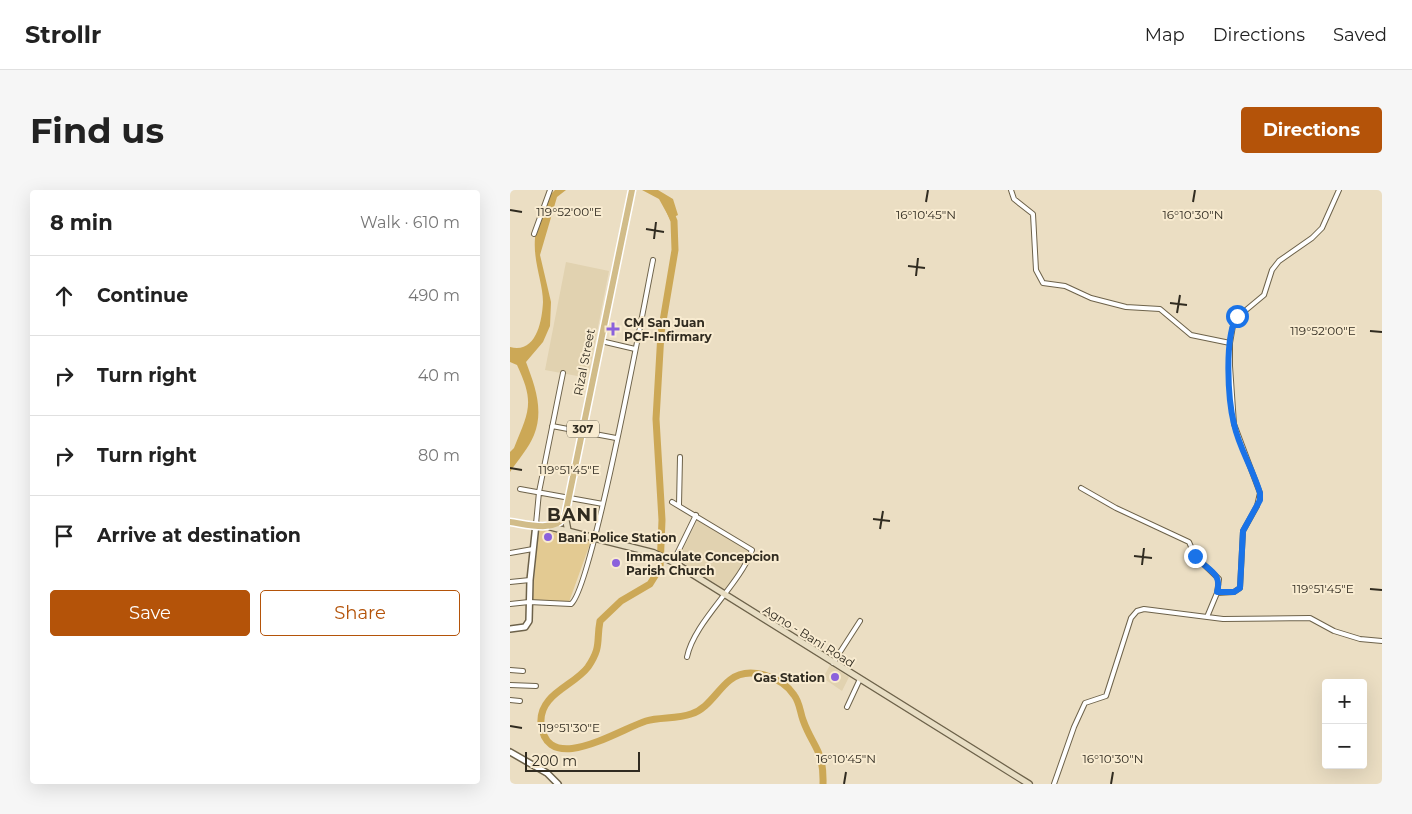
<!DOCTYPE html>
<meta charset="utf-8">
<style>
body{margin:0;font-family:Montserrat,sans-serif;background:#f6f6f6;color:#222}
.controls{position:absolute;right:15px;bottom:15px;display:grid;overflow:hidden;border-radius:5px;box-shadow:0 5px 20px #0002}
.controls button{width:45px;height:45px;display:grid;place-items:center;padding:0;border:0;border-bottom:1px solid #e0e0e0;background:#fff;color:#222;font:25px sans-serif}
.scale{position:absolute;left:15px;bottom:12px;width:115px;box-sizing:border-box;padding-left:5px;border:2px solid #302b20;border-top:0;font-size:14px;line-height:18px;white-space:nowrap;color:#302b20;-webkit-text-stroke:4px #f8ebd0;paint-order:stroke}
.stop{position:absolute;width:15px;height:15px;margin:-11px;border:4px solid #1a73e8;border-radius:50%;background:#fff}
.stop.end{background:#1a73e8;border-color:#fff;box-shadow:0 1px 5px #0008}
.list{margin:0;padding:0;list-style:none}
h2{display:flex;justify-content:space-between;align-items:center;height:65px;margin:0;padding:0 20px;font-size:21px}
h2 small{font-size:16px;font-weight:400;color:#767676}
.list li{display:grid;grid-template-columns:32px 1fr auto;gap:15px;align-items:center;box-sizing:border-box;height:80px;padding:0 20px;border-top:1px solid #e0e0e0}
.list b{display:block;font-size:19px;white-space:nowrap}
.list em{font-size:16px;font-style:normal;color:#767676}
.actions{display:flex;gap:10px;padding:15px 20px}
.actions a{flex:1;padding:11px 0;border:1px solid #b45309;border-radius:5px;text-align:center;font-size:18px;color:#b45309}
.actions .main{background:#b45309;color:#fff}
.icon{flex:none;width:28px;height:28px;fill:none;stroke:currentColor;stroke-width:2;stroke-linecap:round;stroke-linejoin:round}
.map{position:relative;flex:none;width:872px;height:594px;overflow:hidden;border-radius:5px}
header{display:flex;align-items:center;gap:30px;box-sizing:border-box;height:70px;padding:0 25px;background:#fff;border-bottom:1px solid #e0e0e0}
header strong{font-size:24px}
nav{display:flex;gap:28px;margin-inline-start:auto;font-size:18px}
.intro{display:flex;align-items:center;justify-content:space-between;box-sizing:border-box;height:120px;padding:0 30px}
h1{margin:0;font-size:35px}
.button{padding:12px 22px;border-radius:5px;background:#b45309;color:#fff;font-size:18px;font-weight:700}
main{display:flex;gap:30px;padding:0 30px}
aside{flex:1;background:#fff;border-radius:5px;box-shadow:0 5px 20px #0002}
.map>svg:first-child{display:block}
.built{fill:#e1d2b0}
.green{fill:#e3ca92}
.water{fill:#cca856}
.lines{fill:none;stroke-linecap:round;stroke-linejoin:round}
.river{stroke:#cca856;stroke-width:7}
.minor-casing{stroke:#6d624a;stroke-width:6}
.tertiary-casing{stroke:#6d624a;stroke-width:8}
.secondary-casing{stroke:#6d624a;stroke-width:8}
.primary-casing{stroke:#fff;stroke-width:9}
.minor{stroke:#fff;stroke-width:4}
.tertiary{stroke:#fff;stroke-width:5}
.secondary{stroke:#e8dec4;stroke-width:5.5}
.primary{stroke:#d1bc89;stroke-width:6}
.route{stroke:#1a73e8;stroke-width:6}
.ticks{fill:none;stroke:#302b20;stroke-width:2}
.poi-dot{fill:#8b62dc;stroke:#f8ebd0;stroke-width:2}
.labels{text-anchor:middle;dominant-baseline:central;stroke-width:4;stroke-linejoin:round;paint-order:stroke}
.shield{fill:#f8ebd0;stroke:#6c6555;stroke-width:1}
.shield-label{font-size:11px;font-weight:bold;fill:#302b20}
.poi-label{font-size:12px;font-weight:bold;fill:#302b20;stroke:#f8ebd0;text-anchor:start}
.street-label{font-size:12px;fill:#302b20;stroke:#f8ebd0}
.district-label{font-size:18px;font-weight:bold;letter-spacing:1px;fill:#302b20;stroke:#f8ebd0}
.ticks-label{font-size:12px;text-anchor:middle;fill:#302b20;stroke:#f8ebd0;stroke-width:4;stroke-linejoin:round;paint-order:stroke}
</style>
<header>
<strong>Strollr</strong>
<nav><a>Map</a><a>Directions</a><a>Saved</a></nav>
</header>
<div class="intro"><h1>Find us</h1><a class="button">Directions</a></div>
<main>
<aside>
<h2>8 min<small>Walk · 610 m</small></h2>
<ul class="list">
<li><svg class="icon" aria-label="ahead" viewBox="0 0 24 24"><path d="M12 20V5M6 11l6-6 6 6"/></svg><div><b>Continue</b></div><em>490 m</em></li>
<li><svg class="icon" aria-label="right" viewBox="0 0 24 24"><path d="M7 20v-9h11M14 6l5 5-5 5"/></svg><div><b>Turn right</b></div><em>40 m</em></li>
<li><svg class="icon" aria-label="right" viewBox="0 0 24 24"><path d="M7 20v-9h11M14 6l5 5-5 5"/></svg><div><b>Turn right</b></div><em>80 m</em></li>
<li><svg class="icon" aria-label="arrive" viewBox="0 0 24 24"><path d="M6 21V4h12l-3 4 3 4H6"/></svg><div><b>Arrive at destination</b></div></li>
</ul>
<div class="actions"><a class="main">Save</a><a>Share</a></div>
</aside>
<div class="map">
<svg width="872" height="594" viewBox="0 0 872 594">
<rect width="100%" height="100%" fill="#ebdec3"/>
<path class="built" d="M56,72L99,81L78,188L35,180Z
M188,329L241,360L216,401L168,369Z
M320,475L339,487L332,501L313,488Z"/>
<path class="green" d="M29,339L81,351L59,412L22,411Z"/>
<path class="water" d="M45,0H56L47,7L30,65L41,112L40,136L33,152L16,172C25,196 34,220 24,245C19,258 7,271 0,282V262L4,258C19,221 25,213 7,175L0,172V157C26,164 32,132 33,112C33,93 23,72 25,48C26,33 36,17 41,4Z
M132,0H148L163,9L168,25L160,29L149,9Z"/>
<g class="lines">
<path class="river" d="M159,19L164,31L165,60L151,143L146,229L152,330L150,378L140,394L111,411L90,431C86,452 92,456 78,477C64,496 29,504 31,533C36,588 110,539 136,531C150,527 167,529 181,524C198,519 207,500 220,490C239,475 272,487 284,505C290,513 290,522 293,530C303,558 314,559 313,594"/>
<defs>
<path id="minor" d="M501,0L504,9L523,24L526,80L533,93L555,96L581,108L616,117L650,119L681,145L720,153
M24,44L40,0
M91,151L125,159
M42,236L106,248
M571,298L606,318L679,352L685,366L709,389L707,403L697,427
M10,299L93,314
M162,312L242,360C229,396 184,432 177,467
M169,315L170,267
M26,334L29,302L53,183
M0,363L23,359
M163,372L186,325
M0,392L20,390
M707,403L724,402L730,398L733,341L747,316L750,303L724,234L720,176V153L724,130L754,105L762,80L769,71L802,48L812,38L829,0
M0,414L19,412L61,414C82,399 134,115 143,70
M323,473L350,431
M0,480L13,481
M0,495L26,496
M0,510L10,511
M337,517L350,489
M544,594L564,537L575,513L596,506L621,428L627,421L634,419L713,429L800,428L824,441L850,449L872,451"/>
<path id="tertiary" d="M0,439L15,437L19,431L20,390L26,334
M0,562L37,583L48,594"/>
<path id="secondary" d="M55,326L58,341
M41,337L144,363L163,372L519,594"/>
<path id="primary" d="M0,332C16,334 45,343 55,326L122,0"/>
</defs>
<use href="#minor" class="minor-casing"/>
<use href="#tertiary" class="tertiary-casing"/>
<use href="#secondary" class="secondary-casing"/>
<use href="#primary" class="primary-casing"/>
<use href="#minor" class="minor"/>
<use href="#tertiary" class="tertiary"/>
<use href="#secondary" class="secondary"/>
<use href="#primary" class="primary"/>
</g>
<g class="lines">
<path class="route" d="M685,366C696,380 713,382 707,402H724L730,398L733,341L750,310V303C743,279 729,258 724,234C718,210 714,148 727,126"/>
</g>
<path class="ticks" d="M416,12L418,0M683,12L685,0M0,20L12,22M136,39L154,42M144,49L146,32M398,76L415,78M406,86L408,68M660,113L677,115M667,123L670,105M860,141L872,142M0,278L12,280M363,329L380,331M370,339L373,321M624,366L642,368M632,375L634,358M860,399L872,400M0,536L12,538M334,594L336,582M601,594L603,582"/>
<g class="poi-dot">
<path d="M100.5 131.5h5v5h5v5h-5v5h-5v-5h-5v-5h5z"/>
<circle cx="38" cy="347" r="5"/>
<circle cx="106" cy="373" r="5"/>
<circle cx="325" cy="487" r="5"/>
</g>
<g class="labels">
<rect class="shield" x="57" y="230.5" width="32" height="17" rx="4"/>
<g class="shield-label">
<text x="73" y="239">307</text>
</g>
<g class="poi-label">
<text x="114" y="132">CM San Juan<tspan x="114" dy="14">PCF-Infirmary</tspan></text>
<text x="48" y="347">Bani Police Station</text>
<text x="116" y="366">Immaculate Concepcion<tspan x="116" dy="14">Parish Church</tspan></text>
<text x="315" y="487" text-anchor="end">Gas Station</text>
</g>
<g class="street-label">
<text transform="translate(74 172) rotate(-79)">Rizal Street</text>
<text transform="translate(299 446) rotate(32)">Agno - Bani Road</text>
</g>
<g class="district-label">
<text x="63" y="325">BANI</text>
</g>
</g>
<g class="ticks-label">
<text x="59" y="26">119°52'00"E</text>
<text x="416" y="29">16°10'45"N</text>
<text x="683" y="29">16°10'30"N</text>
<text x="813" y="145">119°52'00"E</text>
<text x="59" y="284">119°51'45"E</text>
<text x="813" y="403">119°51'45"E</text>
<text x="59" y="542">119°51'30"E</text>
<text x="336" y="573">16°10'45"N</text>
<text x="603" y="573">16°10'30"N</text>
</g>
</svg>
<div class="controls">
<button>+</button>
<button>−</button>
</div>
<div class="scale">200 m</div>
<div class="stop" style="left:727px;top:126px"></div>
<div class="stop end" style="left:685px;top:366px"></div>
</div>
</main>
